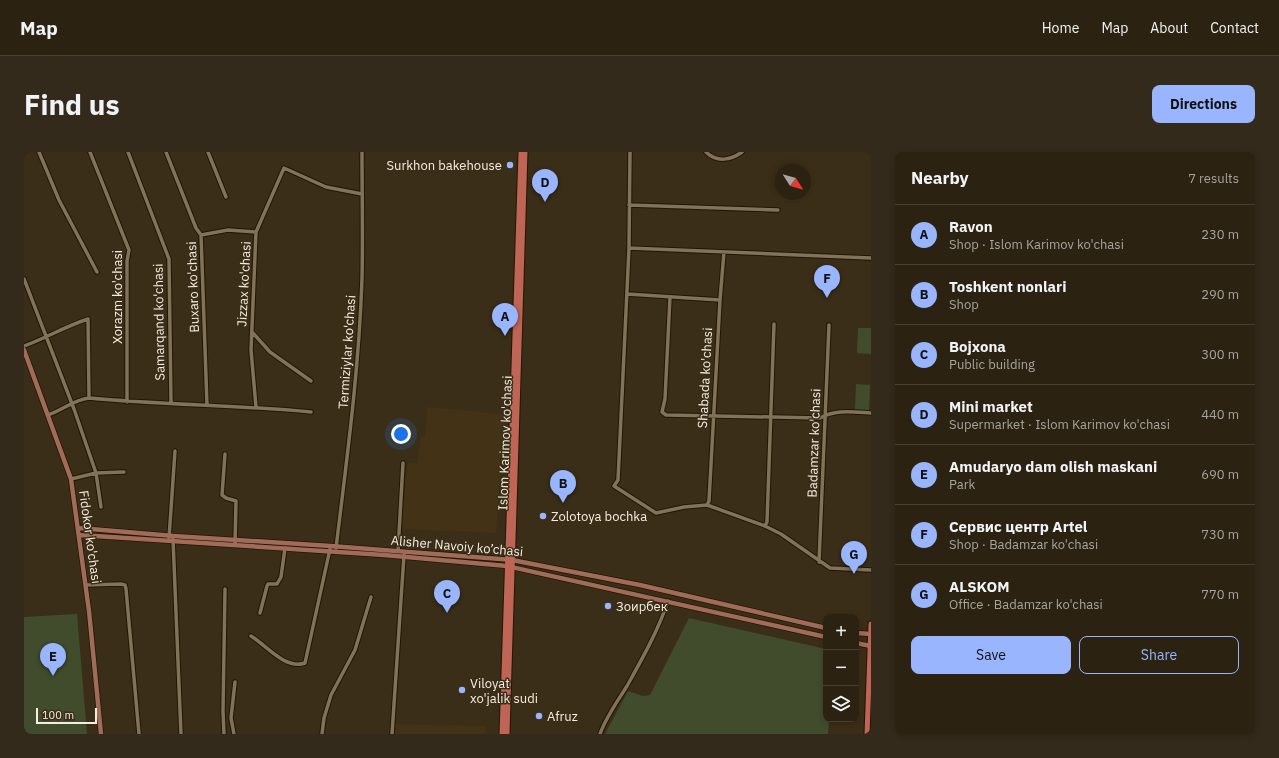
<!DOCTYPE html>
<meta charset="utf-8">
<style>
body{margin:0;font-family:"IBM Plex Sans",sans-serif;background:#342a1b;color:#f1f3f6}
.controls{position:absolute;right:12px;bottom:12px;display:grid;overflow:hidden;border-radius:8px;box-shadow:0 2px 6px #0003}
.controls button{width:36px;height:36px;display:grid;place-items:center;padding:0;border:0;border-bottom:1px solid #483f32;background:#2c2212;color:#f1f3f6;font:20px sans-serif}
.compass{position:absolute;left:751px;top:12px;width:36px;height:36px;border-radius:50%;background:#2c2212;box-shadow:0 2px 6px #0003;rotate:127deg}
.scale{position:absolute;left:12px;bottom:10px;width:61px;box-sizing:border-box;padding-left:4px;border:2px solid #f5eddf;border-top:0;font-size:11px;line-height:14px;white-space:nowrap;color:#f5eddf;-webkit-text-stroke:3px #3b2e18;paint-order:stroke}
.you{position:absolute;left:377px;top:282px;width:14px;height:14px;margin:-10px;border:3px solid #fff;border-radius:50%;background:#1a73e8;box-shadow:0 0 0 6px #1a73e833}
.badge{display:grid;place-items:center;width:26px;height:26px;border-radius:50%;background:#98b5fd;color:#111;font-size:13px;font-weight:700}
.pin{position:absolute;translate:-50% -33px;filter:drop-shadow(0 1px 2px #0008)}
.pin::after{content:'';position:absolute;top:21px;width:14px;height:12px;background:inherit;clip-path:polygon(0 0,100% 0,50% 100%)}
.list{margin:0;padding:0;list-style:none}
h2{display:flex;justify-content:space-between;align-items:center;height:52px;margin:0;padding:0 16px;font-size:17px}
h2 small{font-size:13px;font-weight:400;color:#a6a49f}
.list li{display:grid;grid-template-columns:26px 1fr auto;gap:12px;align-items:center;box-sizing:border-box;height:60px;padding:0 16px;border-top:1px solid #483f32}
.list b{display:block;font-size:15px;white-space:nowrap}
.list p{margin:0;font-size:13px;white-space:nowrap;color:#a6a49f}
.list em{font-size:13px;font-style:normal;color:#a6a49f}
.actions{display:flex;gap:8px;padding:12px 16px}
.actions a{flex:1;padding:9px 0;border:1px solid #98b5fd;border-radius:8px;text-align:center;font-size:14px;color:#98b5fd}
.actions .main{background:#98b5fd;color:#111}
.icon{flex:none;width:22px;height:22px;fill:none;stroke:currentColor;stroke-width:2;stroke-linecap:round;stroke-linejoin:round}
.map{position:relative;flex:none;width:847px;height:582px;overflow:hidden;border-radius:8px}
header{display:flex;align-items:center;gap:24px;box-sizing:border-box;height:56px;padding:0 20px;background:#2c2212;border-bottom:1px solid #483f32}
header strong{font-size:19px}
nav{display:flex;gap:22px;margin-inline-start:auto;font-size:14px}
.intro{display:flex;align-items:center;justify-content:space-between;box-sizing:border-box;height:96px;padding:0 24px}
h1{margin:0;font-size:28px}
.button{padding:10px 18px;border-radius:8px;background:#98b5fd;color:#111;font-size:14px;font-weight:700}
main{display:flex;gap:24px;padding:0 24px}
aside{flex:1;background:#2c2212;border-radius:8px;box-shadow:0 2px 6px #0003}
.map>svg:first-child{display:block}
.built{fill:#433215}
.green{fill:#414c2d}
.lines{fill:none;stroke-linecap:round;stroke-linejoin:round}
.street-casing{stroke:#221602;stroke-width:5.5}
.secondary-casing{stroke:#221602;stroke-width:6}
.primary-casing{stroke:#221602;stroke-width:7}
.street{stroke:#81725a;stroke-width:3.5}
.secondary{stroke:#a06b58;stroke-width:4.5}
.primary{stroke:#bf6556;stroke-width:5}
.poi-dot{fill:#98b5fd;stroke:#3b2e18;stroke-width:1.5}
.labels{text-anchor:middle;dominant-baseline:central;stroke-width:3;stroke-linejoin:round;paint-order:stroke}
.poi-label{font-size:13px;fill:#f5eddf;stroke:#3b2e18;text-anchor:start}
.street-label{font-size:13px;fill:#f5eddf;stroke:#3b2e18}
</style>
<header>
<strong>Map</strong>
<nav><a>Home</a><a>Map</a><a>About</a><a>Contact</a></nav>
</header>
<div class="intro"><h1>Find us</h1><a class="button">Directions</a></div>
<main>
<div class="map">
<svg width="847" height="582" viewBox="0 0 847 582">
<rect width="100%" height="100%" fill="#3b2e18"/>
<path class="built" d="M404,255L480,262L472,381L377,377L384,311H393L397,284L401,285Z
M371,572L462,574L461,582H371Z"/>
<path class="green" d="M834,176H847V202L833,201Z
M832,232L846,233L845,258H831Z
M53,462L63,582H0V465Z
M665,466L802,497V567H805L804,582H581L604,539L619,544L626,543Z"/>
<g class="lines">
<defs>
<path id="street" d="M15,0L35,48L73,120
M66,0L105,98L103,109V250
M104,0L145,107L147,251
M142,0L172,76L177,83L183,253
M184,0L202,45
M606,0L605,96L594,328L590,334L632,361L660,355L683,353L741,374L757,382L806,416L847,418
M682,0C693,11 707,8 718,0
M605,53L754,58
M177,83L204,78L232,80
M605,96L847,106
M0,127L50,257L72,321L47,327
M603,142L696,148
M646,145L641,247L638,260L642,263L796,266C811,257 830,260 847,261
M228,180L246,200L287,229
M0,194C22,186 42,174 64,167L65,246C139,253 213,253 287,260
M232,255L227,198L232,80L260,16L302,35L338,42
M24,263C39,258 49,248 65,246
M201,302L198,343L202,346L212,349L211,392
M683,353L685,349L696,148L700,100
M77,355L72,321L100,320
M741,374L743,370L750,172
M145,386L151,299
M149,387L157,582
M312,396C323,306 335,217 338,127C339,85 338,42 338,0
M374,399L379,311
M795,410L805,173
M62,433L97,432L101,433L102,437L115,582
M236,461L243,434L244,432H253L257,425L261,396
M227,484C242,493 261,518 281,511L306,397
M200,582L199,559L201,437
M210,582L207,566L211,530
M298,582L300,566L307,543L331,498L347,445
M368,582L380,403
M576,582C582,565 593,550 603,534C618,507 634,479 644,449"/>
<path id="secondary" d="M0,198L47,327L65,459L77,582
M55,376L150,384L307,394L488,408L616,433L802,476
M56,383L360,403L483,414L802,485
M832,481L847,482
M832,491L847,494"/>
<path id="primary" d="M478,582L497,0
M483,582L501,0
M843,582L847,472"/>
</defs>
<use href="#street" class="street-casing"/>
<use href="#secondary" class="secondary-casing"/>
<use href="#primary" class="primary-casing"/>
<use href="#street" class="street"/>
<use href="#secondary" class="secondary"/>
<use href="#primary" class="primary"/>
</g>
<g class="poi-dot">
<circle cx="486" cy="13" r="4"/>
<circle cx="519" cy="364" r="4"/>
<circle cx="584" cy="454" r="4"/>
<circle cx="438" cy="538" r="4"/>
<circle cx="515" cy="564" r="4"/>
</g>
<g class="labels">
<g class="poi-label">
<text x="478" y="13" text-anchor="end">Surkhon bakehouse</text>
<text x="527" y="364">Zolotoya bochka</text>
<text x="592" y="454">Зоирбек</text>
<text x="446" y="531">Viloyat<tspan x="446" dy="15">xo'jalik sudi</tspan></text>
<text x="523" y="564">Afruz</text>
</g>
<g class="street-label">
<text transform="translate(220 132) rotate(-87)">Jizzax ko'chasi</text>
<text transform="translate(169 135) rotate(-92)">Buxaro ko'chasi</text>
<text transform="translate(93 145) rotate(-90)">Xorazm ko'chasi</text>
<text transform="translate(135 170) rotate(-91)">Samarqand ko'chasi</text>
<text transform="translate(323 200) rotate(-86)">Termiziylar ko'chasi</text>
<text transform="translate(681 226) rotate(-87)">Shabada ko'chasi</text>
<text transform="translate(481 291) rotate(-88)">Islom Karimov ko'chasi</text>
<text transform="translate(790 291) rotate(-88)">Badamzar ko'chasi</text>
<text transform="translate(66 385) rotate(82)">Fidokor ko'chasi</text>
<text transform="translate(433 394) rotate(5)">Alisher Navoiy ko’chasi</text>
</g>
</g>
</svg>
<div class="controls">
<button>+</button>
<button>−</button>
<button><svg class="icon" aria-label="layers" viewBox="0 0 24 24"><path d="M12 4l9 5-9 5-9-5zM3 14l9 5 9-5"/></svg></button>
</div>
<svg class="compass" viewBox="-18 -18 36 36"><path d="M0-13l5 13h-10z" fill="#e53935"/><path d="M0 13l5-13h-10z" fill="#a6a49f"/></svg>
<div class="scale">100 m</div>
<div class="you"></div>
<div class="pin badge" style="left:481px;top:184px">A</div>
<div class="pin badge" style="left:539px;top:351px">B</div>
<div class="pin badge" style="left:423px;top:461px">C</div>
<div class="pin badge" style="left:521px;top:50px">D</div>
<div class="pin badge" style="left:29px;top:524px">E</div>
<div class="pin badge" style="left:803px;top:146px">F</div>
<div class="pin badge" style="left:830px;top:422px">G</div>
</div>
<aside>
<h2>Nearby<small>7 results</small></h2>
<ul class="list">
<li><span class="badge">A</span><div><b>Ravon</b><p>Shop · Islom Karimov ko'chasi</p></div><em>230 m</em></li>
<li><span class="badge">B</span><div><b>Toshkent nonlari</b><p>Shop</p></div><em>290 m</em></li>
<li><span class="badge">C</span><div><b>Bojxona</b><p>Public building</p></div><em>300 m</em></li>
<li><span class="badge">D</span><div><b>Mini market</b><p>Supermarket · Islom Karimov ko'chasi</p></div><em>440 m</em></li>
<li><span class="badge">E</span><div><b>Amudaryo dam olish maskani</b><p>Park</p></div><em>690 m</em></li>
<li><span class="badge">F</span><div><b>Сервис центр Artel</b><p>Shop · Badamzar ko'chasi</p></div><em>730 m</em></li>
<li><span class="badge">G</span><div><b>ALSKOM</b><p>Office · Badamzar ko'chasi</p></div><em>770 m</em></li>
</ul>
<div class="actions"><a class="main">Save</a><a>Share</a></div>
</aside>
</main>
